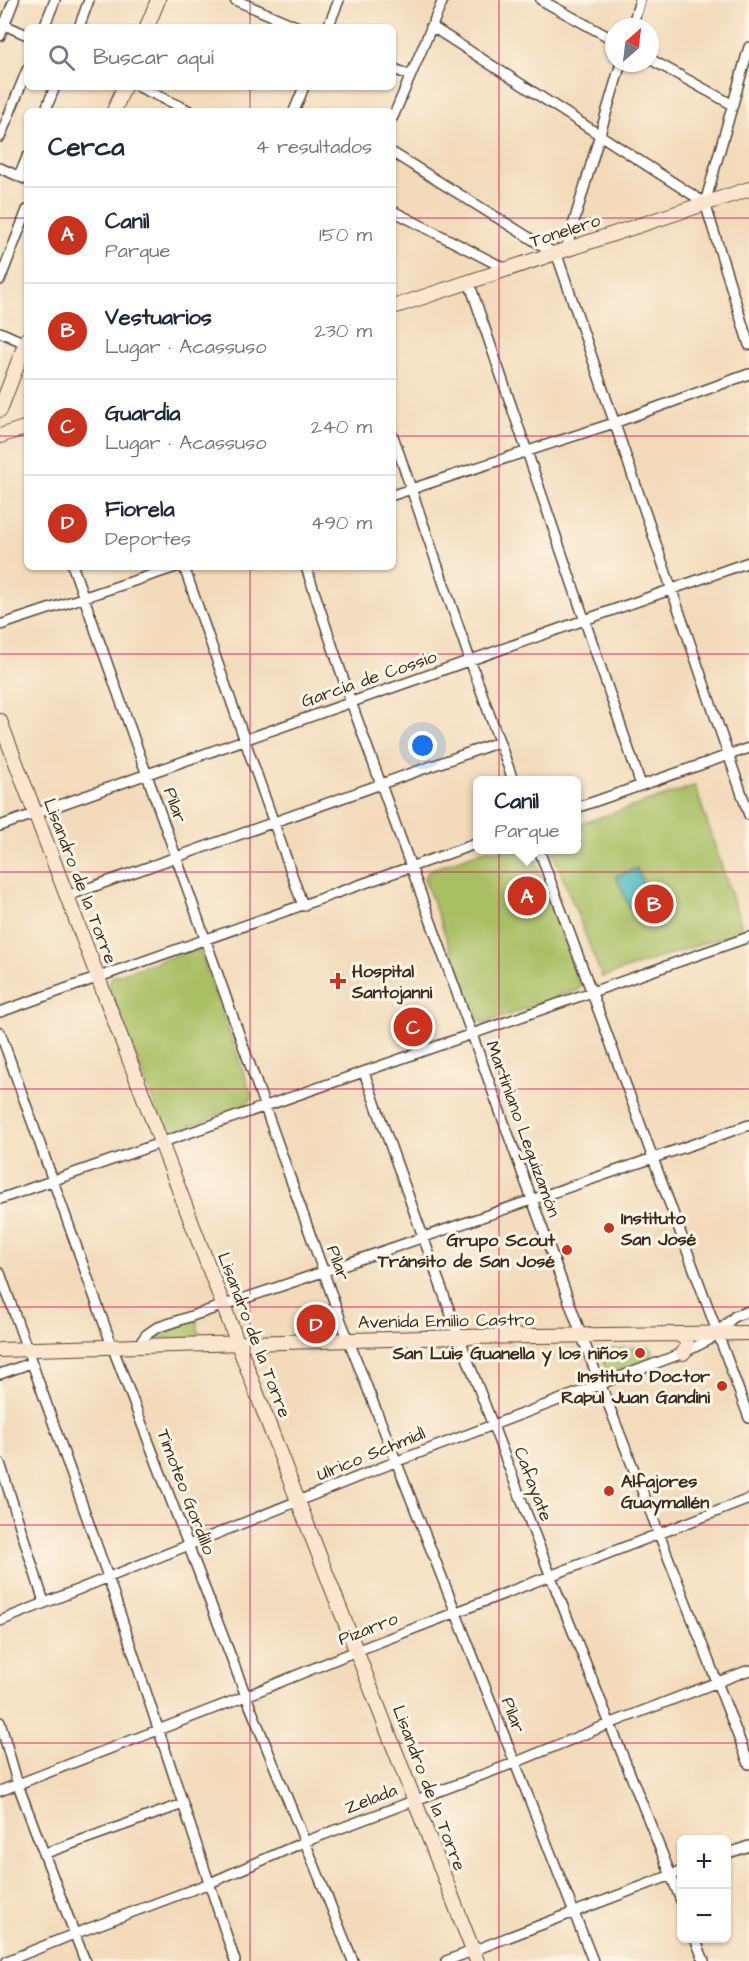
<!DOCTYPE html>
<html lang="es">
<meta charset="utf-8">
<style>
body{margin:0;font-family:"Architects Daughter",sans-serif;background:#f6f6f7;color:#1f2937}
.controls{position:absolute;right:18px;bottom:18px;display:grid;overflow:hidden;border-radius:9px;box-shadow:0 2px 4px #0004}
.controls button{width:54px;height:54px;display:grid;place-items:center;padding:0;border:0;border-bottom:2px solid #e0e1e3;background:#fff;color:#1f2937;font:30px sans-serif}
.compass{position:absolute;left:605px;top:18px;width:54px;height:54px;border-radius:50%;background:#fff;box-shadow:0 2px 4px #0004;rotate:28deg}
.you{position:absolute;left:423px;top:746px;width:21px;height:21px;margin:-15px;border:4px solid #fff;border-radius:50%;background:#1a73e8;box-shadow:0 0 0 9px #1a73e833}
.badge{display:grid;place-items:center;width:39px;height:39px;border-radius:50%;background:#c8321e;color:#fff;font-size:20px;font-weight:700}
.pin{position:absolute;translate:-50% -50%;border:3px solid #fff;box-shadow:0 2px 6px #0006}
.popup{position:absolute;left:473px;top:776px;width:108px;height:78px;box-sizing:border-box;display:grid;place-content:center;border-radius:9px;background:#fff;filter:drop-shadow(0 2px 4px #0005);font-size:20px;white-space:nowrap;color:#747a83}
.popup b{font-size:22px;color:#1f2937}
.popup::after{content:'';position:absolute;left:50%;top:100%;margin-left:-12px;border:12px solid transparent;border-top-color:#fff}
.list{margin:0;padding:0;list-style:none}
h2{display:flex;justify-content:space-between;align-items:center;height:78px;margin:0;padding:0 24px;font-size:26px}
h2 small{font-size:20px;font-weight:400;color:#747a83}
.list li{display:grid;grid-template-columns:39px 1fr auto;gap:18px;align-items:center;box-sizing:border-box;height:96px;padding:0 24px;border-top:2px solid #e0e1e3}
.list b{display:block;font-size:22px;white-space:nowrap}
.list p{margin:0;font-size:20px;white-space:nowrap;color:#747a83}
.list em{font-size:20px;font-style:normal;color:#747a83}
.icon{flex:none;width:33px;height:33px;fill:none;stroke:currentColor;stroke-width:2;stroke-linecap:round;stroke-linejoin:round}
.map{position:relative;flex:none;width:749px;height:1961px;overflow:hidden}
.search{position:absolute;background:#fff;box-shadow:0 2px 4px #0004;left:24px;top:24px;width:372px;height:66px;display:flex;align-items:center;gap:15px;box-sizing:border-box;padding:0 21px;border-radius:9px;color:#747a83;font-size:22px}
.panel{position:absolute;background:#fff;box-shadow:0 2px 4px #0004;left:24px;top:108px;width:372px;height:462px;border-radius:9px}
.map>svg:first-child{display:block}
.green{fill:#a9bf64;stroke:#727441;stroke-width:1.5}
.water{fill:#4bbac0;stroke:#43726f;stroke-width:1.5}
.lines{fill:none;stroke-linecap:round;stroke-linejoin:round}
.street-casing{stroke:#574435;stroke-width:12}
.secondary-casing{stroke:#574435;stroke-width:16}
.street{stroke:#fff;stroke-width:9}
.secondary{stroke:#fbe5cf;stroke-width:14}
.grid{fill:none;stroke:#c2185b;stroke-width:1.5;stroke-opacity:0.55}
.poi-dot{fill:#c8321e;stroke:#fcf5e5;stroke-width:2}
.labels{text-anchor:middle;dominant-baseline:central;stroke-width:6;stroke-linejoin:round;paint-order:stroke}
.street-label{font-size:18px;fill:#3b2a1e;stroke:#fcf5e5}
.poi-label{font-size:18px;font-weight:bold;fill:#3b2a1e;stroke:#fcf5e5;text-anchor:start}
</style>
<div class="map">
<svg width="749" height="1961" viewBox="0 0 749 1961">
<rect width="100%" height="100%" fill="#fcf5e5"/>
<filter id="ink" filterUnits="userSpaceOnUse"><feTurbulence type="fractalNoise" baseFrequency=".0167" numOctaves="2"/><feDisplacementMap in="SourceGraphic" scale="12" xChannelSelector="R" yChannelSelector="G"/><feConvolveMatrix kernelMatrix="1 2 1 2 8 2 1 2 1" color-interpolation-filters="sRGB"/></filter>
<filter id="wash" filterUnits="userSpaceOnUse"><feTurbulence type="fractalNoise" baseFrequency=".008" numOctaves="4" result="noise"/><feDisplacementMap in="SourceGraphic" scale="24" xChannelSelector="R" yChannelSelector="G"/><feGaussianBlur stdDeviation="1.35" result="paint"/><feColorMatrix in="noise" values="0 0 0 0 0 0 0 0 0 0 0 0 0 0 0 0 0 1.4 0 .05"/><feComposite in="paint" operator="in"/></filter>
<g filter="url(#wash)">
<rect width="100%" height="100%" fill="#f3daba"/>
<path class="green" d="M695,786L743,930L602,977L552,850H576L577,825Z
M486,850H532L580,984V988L577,990L486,1023L481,1022L477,1020L424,878L429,870Z
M193,949L201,953L252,1096L248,1104L174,1132L164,1129L108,985L112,977Z
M197,1317L198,1330L204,1339L156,1338L154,1334L155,1333Z
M649,1347L653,1350V1356L647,1362L609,1373L606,1371L599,1349Z"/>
<path class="water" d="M637,868L649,899L629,907L616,876Z"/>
</g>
<g filter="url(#ink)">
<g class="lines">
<defs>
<path id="street" d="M235,0L298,27
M541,0L614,40
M0,23L27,35
M431,26L705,203
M44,27L55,0
M79,27L89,0
M328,27L339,0
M632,27L640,0
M0,36L14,0
M749,47L705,203L749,345
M650,59L733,105
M393,68L410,76
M139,87L190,111
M45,111L55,87
M294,111L304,87
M393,117L443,0
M0,137L27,70
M393,153L554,253L559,261L749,815
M0,168L27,180
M19,177L27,157
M393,211L506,269
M566,249L621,63
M0,280L27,210
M469,282L641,785
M0,332L27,344
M393,436L470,660L513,780
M393,495L614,423L749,374
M73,567L341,1321L593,1961
M184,567L303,906
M306,567L351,702L582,1337L749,1764
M0,625L176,567
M576,808L749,748
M0,826L749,562
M539,850L749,1418
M67,896L499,742
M0,1012L478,843
M0,1032L112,1346L246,1696L353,1961
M364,1072L459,1337L551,1577L682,1903
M0,1199C250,1112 499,1023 749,937
M0,1273L108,1577L235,1961
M138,1346L146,1335L156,1328L302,1279L749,1125
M0,1374L31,1363
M0,1463L44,1602
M0,1621L395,1462L683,1353L709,1340L735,1316L749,1311
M0,1722L18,1785L85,1961
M0,1791L246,1696L356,1651L749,1499
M43,1854L183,1804
M726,1854L749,1846
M695,1938L704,1961
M7,1961L74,1934L210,1883L304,1842L514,1763L609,1724L749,1670
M446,1961L682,1871"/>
<path id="secondary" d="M147,27L158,0
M114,111L124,87
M393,307L749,189
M0,410L27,339
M0,436L27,427
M0,721L298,1501L477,1961
M679,1335C687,1338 690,1346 683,1353
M0,1350L459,1337L749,1333"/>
</defs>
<use href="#street" class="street-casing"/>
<use href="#secondary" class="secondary-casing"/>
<use href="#street" class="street"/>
<use href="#secondary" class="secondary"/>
</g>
</g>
<path class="grid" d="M250,0V27M499,0V1961M250,87V111M0,218H27M393,218H749M0,436H27M393,436H749M250,567V1961M0,654H749M0,872H749M0,1089H749M0,1307H749M0,1525H749M0,1743H749"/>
<g class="poi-dot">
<path d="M335 972h6v6h6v6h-6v6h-6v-6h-6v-6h6z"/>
<circle cx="609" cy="1228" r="6"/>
<circle cx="567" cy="1250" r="6"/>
<circle cx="640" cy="1353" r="6"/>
<circle cx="722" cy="1386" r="6"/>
<circle cx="609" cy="1491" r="6"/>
</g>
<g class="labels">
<g class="street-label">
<text transform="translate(565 231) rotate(-18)">Tonelero</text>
<text transform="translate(369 679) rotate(-19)">García de Cossio</text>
<text transform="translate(175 805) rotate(70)">Pilar</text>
<text transform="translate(80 881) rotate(69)">Lisandro de la Torre</text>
<text transform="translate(523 1129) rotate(70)">Martiniano Leguizamón</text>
<text transform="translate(338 1263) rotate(70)">Pilar</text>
<text transform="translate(446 1321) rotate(-1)">Avenida Emilio Castro</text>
<text transform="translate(254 1335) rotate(69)">Lisandro de la Torre</text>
<text transform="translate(371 1454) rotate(-22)">Ulrico Schmidl</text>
<text transform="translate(533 1484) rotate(69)">Cafayate</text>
<text transform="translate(186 1492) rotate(69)">Timoteo Gordillo</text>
<text transform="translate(368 1629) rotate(-21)">Pizarro</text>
<text transform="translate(513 1715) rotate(69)">Pilar</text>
<text transform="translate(429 1788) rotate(69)">Lisandro de la Torre</text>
<text transform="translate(371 1799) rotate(-21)">Zelada</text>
</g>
<g class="poi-label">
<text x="352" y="971">Hospital<tspan x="352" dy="21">Santojanni</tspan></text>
<text x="621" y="1218">Instituto<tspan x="621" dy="21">San José</tspan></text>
<text x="555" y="1240" text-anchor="end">Grupo Scout<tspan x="555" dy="21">Tránsito de San José</tspan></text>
<text x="628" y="1353" text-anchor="end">San Luis Guanella y los niños</text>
<text x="710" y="1376" text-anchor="end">Instituto Doctor<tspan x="710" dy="21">Raþul Juan Gandini</tspan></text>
<text x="621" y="1481">Alfajores<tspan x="621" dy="21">Guaymallén</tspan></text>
</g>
</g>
</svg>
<div class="controls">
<button>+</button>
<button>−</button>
</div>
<svg class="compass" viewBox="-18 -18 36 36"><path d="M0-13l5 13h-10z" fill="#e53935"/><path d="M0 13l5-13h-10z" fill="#747a83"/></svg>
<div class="you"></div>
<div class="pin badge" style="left:527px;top:896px">A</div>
<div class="popup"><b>Canil</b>Parque</div>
<div class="pin badge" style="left:654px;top:904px">B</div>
<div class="pin badge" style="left:413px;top:1027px">C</div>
<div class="pin badge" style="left:316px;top:1324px">D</div>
<div class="search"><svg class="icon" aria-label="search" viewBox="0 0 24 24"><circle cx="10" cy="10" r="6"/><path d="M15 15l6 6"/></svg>Buscar aquí</div>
<section class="panel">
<h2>Cerca<small>4 resultados</small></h2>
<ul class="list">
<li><span class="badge">A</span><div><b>Canil</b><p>Parque</p></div><em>150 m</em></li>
<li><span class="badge">B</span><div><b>Vestuarios</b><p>Lugar · Acassuso</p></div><em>230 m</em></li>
<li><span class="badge">C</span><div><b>Guardia</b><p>Lugar · Acassuso</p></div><em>240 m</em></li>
<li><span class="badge">D</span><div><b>Fiorela</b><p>Deportes</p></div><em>490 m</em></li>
</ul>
</section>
</div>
